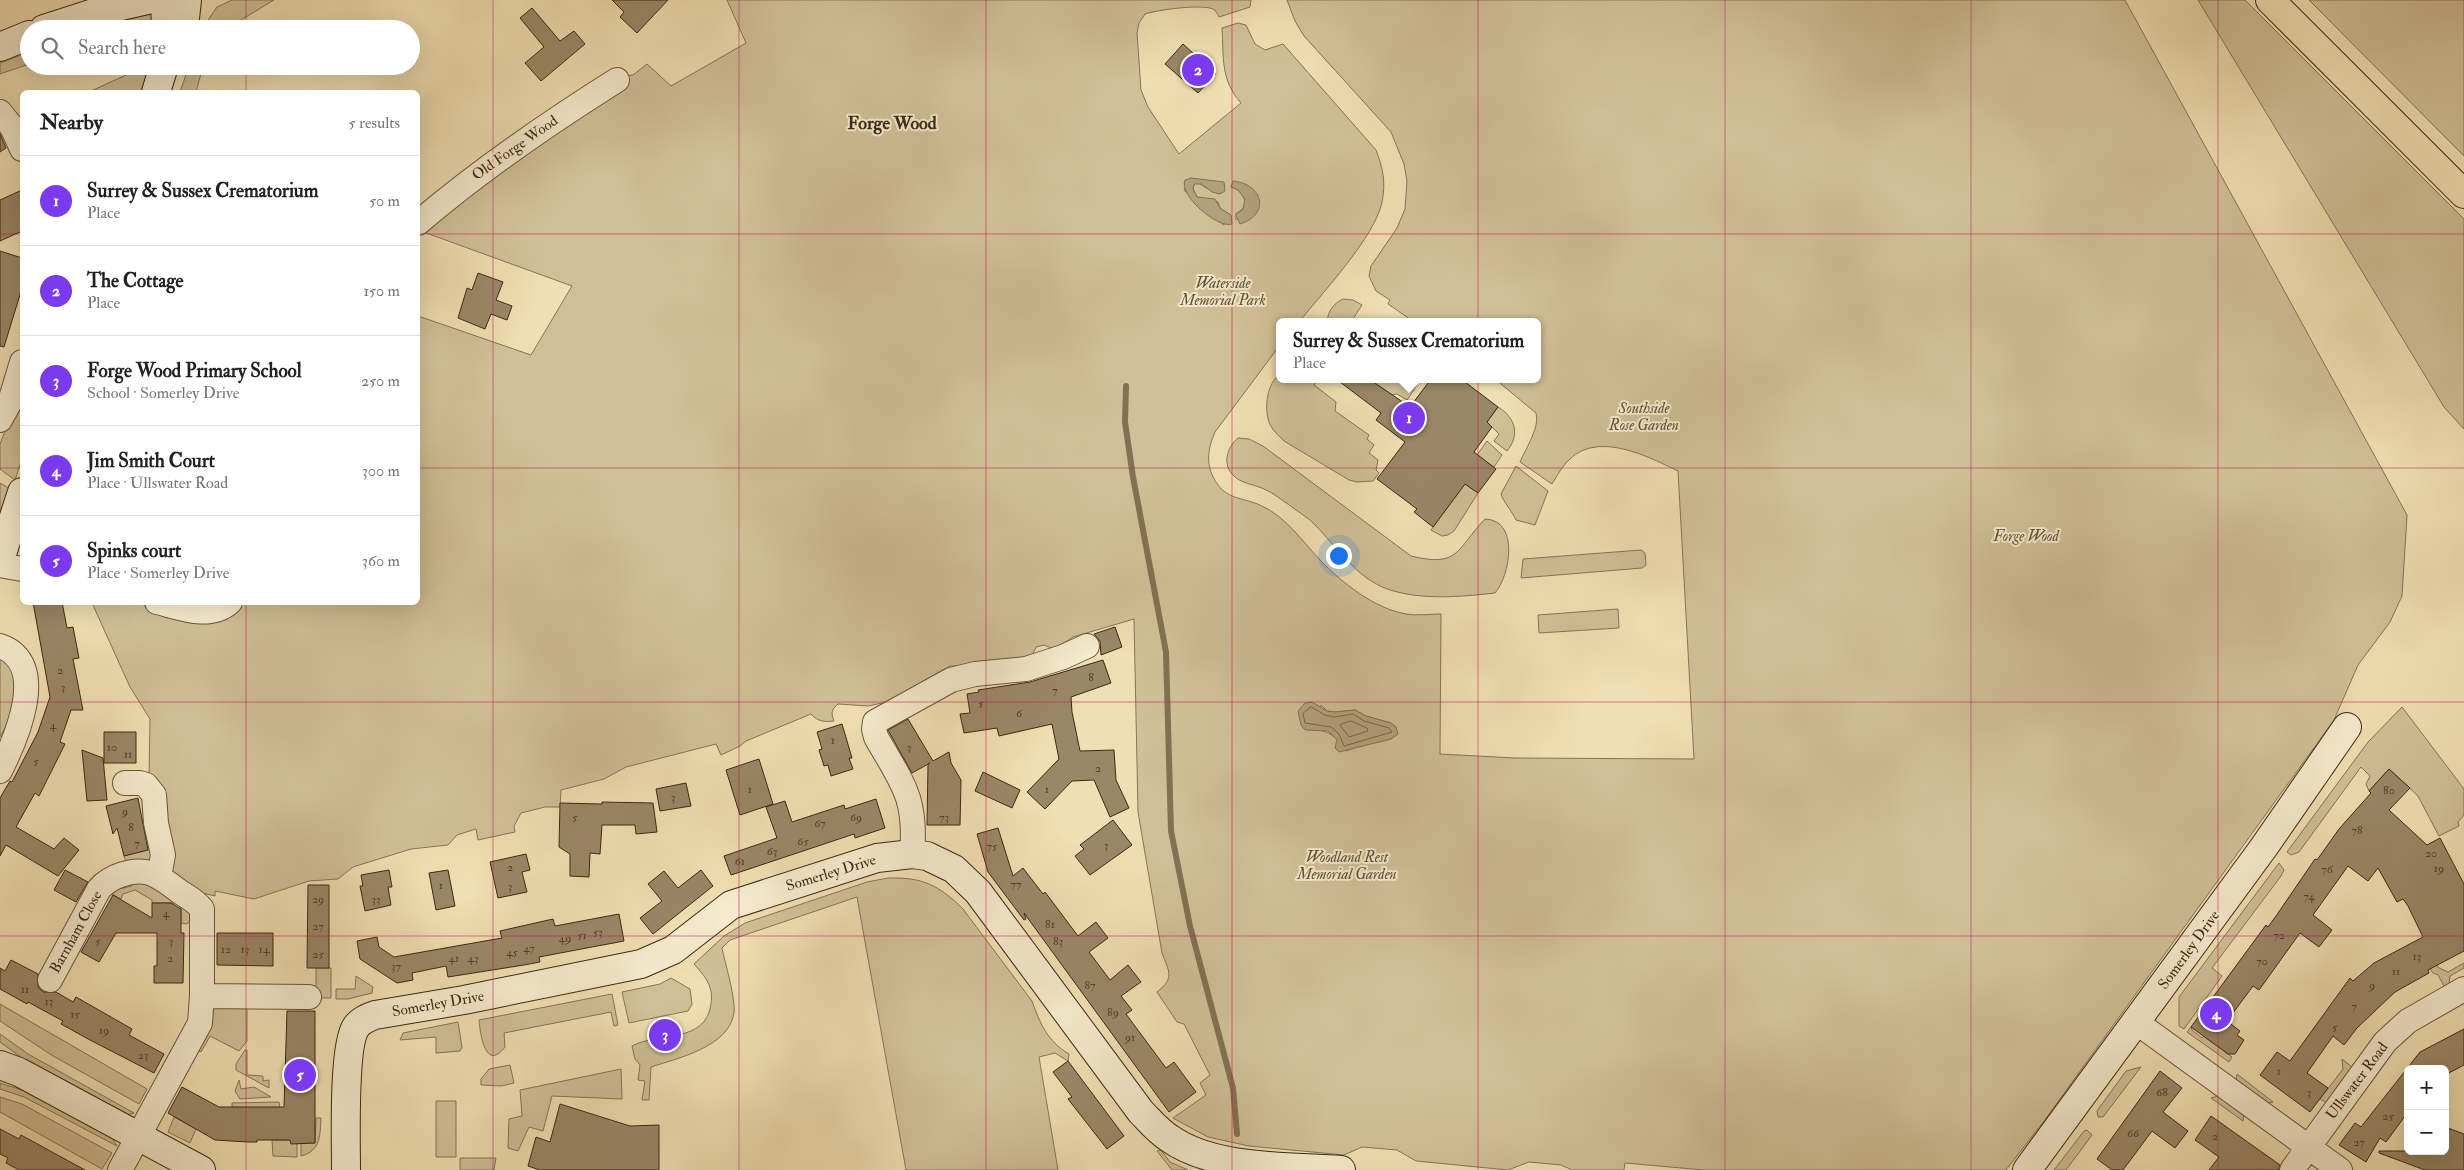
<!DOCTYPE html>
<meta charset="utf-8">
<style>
body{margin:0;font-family:"IM FELL Double Pica",serif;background:#f2f2f2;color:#222}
.controls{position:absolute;right:15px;bottom:15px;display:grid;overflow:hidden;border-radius:8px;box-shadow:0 5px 20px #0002}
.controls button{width:45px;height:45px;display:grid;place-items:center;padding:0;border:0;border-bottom:1px solid #e0e0e0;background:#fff;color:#222;font:25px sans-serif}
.you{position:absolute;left:1338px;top:555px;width:18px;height:18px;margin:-12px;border:4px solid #fff;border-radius:50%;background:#1a73e8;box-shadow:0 0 0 8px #1a73e833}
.badge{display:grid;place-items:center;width:32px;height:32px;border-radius:50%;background:#7c3aed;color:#fff;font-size:16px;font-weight:700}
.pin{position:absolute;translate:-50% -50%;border:2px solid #fff;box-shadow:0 1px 5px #0006}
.popup{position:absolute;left:1276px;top:318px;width:265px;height:65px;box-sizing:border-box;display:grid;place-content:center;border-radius:8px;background:#fff;filter:drop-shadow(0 1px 4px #0005);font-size:16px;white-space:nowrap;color:#767676}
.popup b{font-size:19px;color:#222}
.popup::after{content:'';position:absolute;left:50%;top:100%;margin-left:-10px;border:10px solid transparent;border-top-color:#fff}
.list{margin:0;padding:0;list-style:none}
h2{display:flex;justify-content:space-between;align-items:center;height:65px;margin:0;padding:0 20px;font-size:21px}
h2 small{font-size:16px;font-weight:400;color:#767676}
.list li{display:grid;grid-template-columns:32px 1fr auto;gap:15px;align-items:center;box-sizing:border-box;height:90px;padding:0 20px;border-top:1px solid #e0e0e0}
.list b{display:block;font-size:19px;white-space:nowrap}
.list p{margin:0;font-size:16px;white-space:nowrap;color:#767676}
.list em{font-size:16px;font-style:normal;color:#767676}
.icon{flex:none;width:28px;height:28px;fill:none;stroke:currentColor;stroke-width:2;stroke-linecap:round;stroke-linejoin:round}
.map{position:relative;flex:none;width:2464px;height:1170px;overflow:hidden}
.search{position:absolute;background:#fff;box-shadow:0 5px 20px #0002;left:20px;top:20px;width:400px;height:55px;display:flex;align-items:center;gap:12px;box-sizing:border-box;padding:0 18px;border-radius:28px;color:#767676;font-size:19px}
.panel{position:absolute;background:#fff;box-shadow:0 5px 20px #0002;left:20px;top:90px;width:400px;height:515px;border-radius:8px}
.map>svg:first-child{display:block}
.green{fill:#d1c097;stroke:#867456;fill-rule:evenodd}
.water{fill:#b3a17d;stroke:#837153}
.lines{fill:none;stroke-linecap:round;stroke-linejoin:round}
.shore{stroke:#786449;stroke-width:1}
.stream{stroke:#837153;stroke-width:6}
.building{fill:#9a8767;stroke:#3c2815}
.street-casing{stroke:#69563c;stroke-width:26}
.secondary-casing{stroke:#3c2815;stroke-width:30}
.primary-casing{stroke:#3c2815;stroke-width:30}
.street{stroke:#f5eacd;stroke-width:24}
.secondary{stroke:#f5eacd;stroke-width:28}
.primary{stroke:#f0dfb2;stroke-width:28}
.grid{fill:none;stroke:#c2185b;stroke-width:1;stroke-opacity:0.55}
.labels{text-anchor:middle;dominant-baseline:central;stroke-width:4;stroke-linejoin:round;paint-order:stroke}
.number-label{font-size:12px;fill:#54402a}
.street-label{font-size:15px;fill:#3c2815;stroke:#f5eacd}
.park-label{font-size:15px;font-style:italic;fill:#614e36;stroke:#f5eacd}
.quarter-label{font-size:18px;font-weight:bold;fill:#3c2815;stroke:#f5eacd}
</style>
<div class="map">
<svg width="2464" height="1170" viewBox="0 0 2464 1170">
<rect width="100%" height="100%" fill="#f0dfb2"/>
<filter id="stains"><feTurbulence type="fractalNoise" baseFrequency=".004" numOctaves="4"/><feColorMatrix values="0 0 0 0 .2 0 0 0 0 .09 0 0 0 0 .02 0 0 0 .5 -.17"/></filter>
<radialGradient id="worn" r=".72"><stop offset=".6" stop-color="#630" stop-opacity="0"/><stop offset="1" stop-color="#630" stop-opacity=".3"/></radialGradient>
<path class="green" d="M232,0H274L226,29H202L217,7Z
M727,0H1251L1250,7L1219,17C1219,16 1215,11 1215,10C1205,3 1157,10 1145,14L1139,23L1137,33L1141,90L1148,107L1179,154L1241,103C1220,79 1224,58 1222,28L1238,23L1246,25L1255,44L1265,50L1283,44L1376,150C1383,168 1386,183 1382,202C1375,237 1322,293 1299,322H1280V345L1215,432C1207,451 1205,467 1218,485C1229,500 1246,498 1262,506C1286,517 1302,541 1320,560C1341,582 1375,609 1406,614C1417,616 1429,614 1441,614L1440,754L1515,758L1694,759L1678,471C1649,457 1599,431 1570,459C1562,466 1557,476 1552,484L1520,462C1526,448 1540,427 1536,413L1495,379H1538V322H1414L1388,304L1390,300L1376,291L1369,276L1371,266L1397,228L1405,209L1407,181L1404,164L1391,132L1304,36L1295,21L1287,0H2125L2407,515L2402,596L2390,622L2358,665L2334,720L2044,1121L2006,1170H1704L1625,1163L1624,1170H1572L1561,1165L1529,1162L1508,1170L1416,1161L1397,1150L1362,1147L1344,1155L1249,1146L1208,1137L1173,1118L1206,1095L1200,1083L1210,1075L1184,1024L1177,1022L1157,992C1175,978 1169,972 1162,953L1138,812L1134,619L1073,637L1054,649L1044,645L1036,647L1031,658L985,665L950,666L887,702L868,706L838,704C831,710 831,713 834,721C825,722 818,722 811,714L746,741L740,746L721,755L716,744L626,767L604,779L561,790L560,807H545L521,813L514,826L515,832L478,840L476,829L457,835L448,845L411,849L353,867L338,879L309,881L254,899L215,891V896L195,891L171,874L166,795L149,777L150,719L130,687L92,603L418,602V316L531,355L572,286L418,230L624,76L633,75L647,64L671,86L746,43ZM1191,178L1225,191L1208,189L1198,183L1194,184L1193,189L1197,197L1218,202L1220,208L1228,214L1224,225L1206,212L1184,190ZM1238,190L1260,201L1236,220V213C1248,208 1247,198 1238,190ZM1321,705L1327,711L1335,712L1355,710L1366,716L1391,723V739L1359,746L1346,751C1337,740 1333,732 1318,730Z
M2198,0H2245L2464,219V429L2444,407Z
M2309,0H2464V156L2319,10Z
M150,14L155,16L159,29H88Z
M29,52V64L0,74V63Z
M122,66H154L146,92H89L126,75Z
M189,66H203L196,92H180Z
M1343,299L1353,300L1362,305L1351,322H1327C1328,311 1333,304 1343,299Z
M1280,374V379H1318L1314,385L1336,402L1335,411L1369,435L1367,439L1374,445L1369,453L1378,460L1376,470L1379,473L1373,481L1357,482L1349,480L1284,441C1278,435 1272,430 1269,422C1264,408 1267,383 1280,374Z
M1369,379H1421L1407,400L1397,394L1390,395Z
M22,387V459L15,480L0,469V444Z
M1498,407C1516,418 1520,435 1507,451L1494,441L1499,434L1487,422Z
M1238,438L1249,439L1263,446L1411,556C1460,568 1456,549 1485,519C1520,520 1510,576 1495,593C1459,597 1416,601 1382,587C1352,573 1333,542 1310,520C1302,514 1293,508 1285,502C1279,498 1273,493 1266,490C1255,484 1240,484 1232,474C1222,463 1228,446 1238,438Z
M1487,441L1502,455L1494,467L1477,455Z
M1516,466L1548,491L1535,525L1516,520C1512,511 1502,500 1501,494Z
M0,483L12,490L0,523Z
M1465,484L1478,493L1454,531L1448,535L1442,536L1431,530Z
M1641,550L1645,553L1646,565L1642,568L1521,578L1523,559Z
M1618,609L1619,628L1539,633L1538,615Z
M0,658L10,664C21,696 16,708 0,737Z
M2402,707L2464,789V815L2458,822L2459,826L2439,836L2418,796L2389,769L2369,791L2366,784L2370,776L2361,767L2299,852L2291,855L2287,852L2368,742Z
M154,848V862H126L124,856Z
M2279,863L2284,870L2281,876L2212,968L2222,976L2184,1029L2179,1026V997Z
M888,878C922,877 939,885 963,909L1032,1001C1040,1023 1047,1041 1069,1054L1068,1061L1055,1053L1039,1057L1058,1170H906L857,897L730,940L722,948C725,963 736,999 734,1013C729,1047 678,1058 651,1067L649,1100H642L645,1081L638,1080L640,1065L635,1059L632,1046C657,1032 706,1044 711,1004C714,987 705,976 694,964L724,936L745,923L867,882Z
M142,880L182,901L191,910V920L187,924L181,923V903H152V900L135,890L123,894L121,899L112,894L115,890L132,886L131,881Z
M2435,963L2439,968L2448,972L2464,963V968L2450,976L2449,984L2444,986L2438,975L2433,973L2429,967Z
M316,968H331V998H316Z
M356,976L373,987L372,993L348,999H336V989H355Z
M671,978L690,989L692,1004L688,1011L629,1023L622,992L660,984Z
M612,994L618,1025L614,1026L611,1012L504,1033L505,1047C485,1073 480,1032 479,1020Z
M0,1004L147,1089L139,1104L53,1056L0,1021Z
M214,1008H247V1041L239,1051L210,1036L201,1052L196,1049L207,1030Z
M458,1022L462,1047L460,1051L436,1053V1037L400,1040L403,1033Z
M2191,1027L2192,1030L2202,1038L2204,1036L2232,1057L2229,1062L2187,1032Z
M0,1034L28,1054L134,1113L127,1115L25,1060L0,1042Z
M245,1050H247V1075L263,1076V1081L269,1080V1088L236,1070V1064Z
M2342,1059L2352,1067L2327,1103L2320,1099L2343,1069Z
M510,1065L514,1083L501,1086L481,1085V1079L489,1069Z
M2141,1067L2103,1117H2098L2097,1111L2126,1071Z
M621,1069L622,1099L552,1096L543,1131L529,1127L518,1151L508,1148L509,1119L522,1116L520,1090Z
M2237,1074L2273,1102L2265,1104L2236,1081Z
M239,1080L241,1089L254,1087L271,1097L240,1099L235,1091Z
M0,1083L28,1092L111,1136L117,1146L24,1097L0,1089Z
M2222,1095L2244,1113L2243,1121L2211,1098Z
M0,1097L22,1104L112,1153L102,1169L0,1112Z
M436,1101H456V1157H436Z
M279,1102L280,1110L232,1107V1103Z
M174,1117L196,1129L190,1143L168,1132Z
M316,1118H321C320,1135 321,1151 301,1156V1143H315Z
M2087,1130L2092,1135L2066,1170H2054L2084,1131Z
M272,1140H290L297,1143V1157L273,1156Z
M1161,1150L1170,1162L1188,1170H1172L1157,1151Z
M460,1158H496L494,1170H460Z"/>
<path class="water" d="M1191,178L1224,182L1225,191L1220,194L1212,192L1202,184H1194L1193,189L1197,197L1215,199L1220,208L1231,215L1232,224C1218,229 1178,195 1185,180Z
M1233,181C1263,184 1271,214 1240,224L1236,215L1243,209L1245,199L1238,190L1231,187Z
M1312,702L1327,711L1335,712L1355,710L1366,716L1391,723L1396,727L1398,734L1391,739L1339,752L1335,748L1337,740L1328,731L1305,730L1301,725L1298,711L1305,703Z"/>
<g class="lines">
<path class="shore" d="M1311,707L1325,715L1334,717L1353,714L1364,721L1389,728L1392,732L1344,746L1339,734L1331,727L1305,723L1303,714Z
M1351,721L1367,728L1368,731L1349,737L1340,725Z"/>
<path class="stream" d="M1126,386L1125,422L1133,477L1166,652L1171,831L1190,926L1233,1088L1237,1134"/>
</g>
<path class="building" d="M612,0H668L637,33L620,17L624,12Z
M532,8L560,41L574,31L585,44L541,81L525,63L544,47L520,18Z
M1183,44L1216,74L1198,93L1165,64Z
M0,134L6,148L0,152Z
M22,190V231L0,241V200Z
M0,251L22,258V288L4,347L0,346Z
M478,273L503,282L496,300L512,306L507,320L491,314L485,329L458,318L467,288L472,290Z
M1336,379H1369L1410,407L1431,379H1461L1498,407L1487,422L1492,427L1474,452L1496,469L1478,493L1465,484L1433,527L1414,512L1417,509L1377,479L1405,442L1376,420L1381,413Z
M33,602H62L67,628L73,627L79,658L73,659L83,710H71L60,742L65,744L39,796L35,793L16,827L54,849L64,838L79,850L58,876L6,845L0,856V798L10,781L12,782L38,732L50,697Z
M1115,627L1122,647L1101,655L1100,641L1094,634Z
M1103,660L1111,683L1071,697L1072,712L1080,751L1114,750L1116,780L1129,808L1110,817L1094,780L1072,781L1045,809L1027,792L1059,759L1052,724L999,736L997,728L964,733L960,714L970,713L967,694L979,692L978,690L1030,682Z
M908,719L933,761L949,752L951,763L961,780L960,825H927L928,764L930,763L912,773L888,730Z
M842,724L852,758H849L853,769L831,776L828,765L824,766L819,750L822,749L817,732Z
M104,732H136V763H104Z
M82,750L103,758L107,800L87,801Z
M759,759L773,804L740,815L726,770Z
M2389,769L2410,788L2389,810L2427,845L2440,838L2464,884V951L2428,970L2429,973L2395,992L2357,1028L2344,1045L2333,1036L2307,1073L2328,1088L2310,1112L2260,1075L2277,1052L2290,1061L2350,978L2353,981L2374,963L2423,937L2408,906L2403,899L2397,902L2378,868L2368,881L2348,866L2313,915L2332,930L2319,947L2300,933L2259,990L2253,986L2227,1021L2240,1031L2237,1035L2244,1040L2235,1054H2228L2191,1027L2266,925L2268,927L2276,916L2315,859L2317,860L2339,829L2371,793L2369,791Z
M983,772L1020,790L1012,808L975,791Z
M686,783L691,806L660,811L656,789Z
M138,798L148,850L124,856L117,828L113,834L106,806Z
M876,799L885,828L855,838L854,834L731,875L724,856L777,838L766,807L785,801L792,822L844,805L845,809Z
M602,802L653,803L657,832L636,834L635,825H602L600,854L590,853L589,877L570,876V854L559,847L560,803L602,804Z
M1113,820L1132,845L1090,875L1075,856L1084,849L1080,845Z
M998,828L1013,876L1023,868L1043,894L1045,892L1078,936L1096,922L1108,938L1089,952L1110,980L1128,965L1141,982L1121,996L1132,1010L1126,1014L1166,1068L1174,1062L1196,1092L1169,1112L1024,913L1026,919L1024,920L988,872L977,834Z
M526,854L530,870L522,872L527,892L498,898L490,862Z
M65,870L88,882L76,902L54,890Z
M389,870L392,887H388L391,905L365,911L360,886H363L361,875Z
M448,870L455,906L436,910L429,873Z
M701,870L713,886L653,934L640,918L662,901L648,884L664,871L678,888Z
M308,885H329V968H307Z
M113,895L152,918V903H171L181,909V933H184L183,983H154V966H157V933H116L99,962L81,952Z
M619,914L624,941L539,957L540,962L524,965L448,977L446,966L412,973L413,980L397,983L360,959L357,941L377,937L379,947L394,957L502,938L500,931L553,919L555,926Z
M217,933H273V966L217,965Z
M11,960L38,974V987L43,992H56L73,1002L76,997L132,1029L129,1035L164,1054L154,1073L90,1040L61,1024L63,1021L28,1002L27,1004L0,989V968L5,971Z
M287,1011H315V1143L291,1144L290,1140H257V1142H248L215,1140L168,1113L182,1087L219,1107H284Z
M2464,1029V1065L2445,1075V1069H2408V1112L2386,1142L2380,1138L2366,1162L2339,1145L2355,1123L2361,1127L2420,1052Z
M1068,1061L1124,1136L1107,1149L1068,1099L1072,1097L1053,1072Z
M2160,1071L2182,1088L2163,1112L2188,1131L2175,1148L2152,1131L2123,1170H2112L2097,1159Z
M560,1104L630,1126L659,1125V1170H540L528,1166L536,1137L550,1142Z
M2211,1116L2280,1165L2278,1170H2209L2219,1157L2195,1140Z
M2445,1127L2464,1134V1170H2425L2379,1153V1151H2445Z
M0,1129L19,1139L21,1135L85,1170H19L6,1163L8,1158L0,1154Z"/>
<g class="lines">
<defs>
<path id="street" d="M0,112L12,127L22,149
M418,223C480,170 547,124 617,80
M0,420L10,402L22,362
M0,565L22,569
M157,602C181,608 210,620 230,602
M0,646C50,663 16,739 0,771
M125,783H140L146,785L154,795L156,823L163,855L159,877
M912,854C917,797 902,783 876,737L874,729L875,722L951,680L975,674L1026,669L1063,657L1087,646
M50,980L99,889C110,876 134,868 150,873C161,877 171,885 180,892C188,897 196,901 202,909V996L200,1023L120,1170
M202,996L309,997
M2136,1022L2340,1170
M2292,1170L2385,1042L2408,1021L2464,989"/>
<path id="secondary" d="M165,0L166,29
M44,29L103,10L147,0
M181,29L185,18L187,0
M0,47L29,35
M156,92L164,66
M0,560L22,492
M0,1065L19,1072L201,1170
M346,1170C346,1143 343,1046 356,1027C360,1021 367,1018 375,1015L464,1000L641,964L673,950L731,905L877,858L912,854L927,856L954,869L978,892L1141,1112C1150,1121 1158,1131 1169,1138C1214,1170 1287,1166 1341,1170
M2027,1170L2264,847L2347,727"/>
<path id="primary" d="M2270,0L2464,194"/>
</defs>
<use href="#street" class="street-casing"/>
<use href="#secondary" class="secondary-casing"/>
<use href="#primary" class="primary-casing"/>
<use href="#street" class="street"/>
<use href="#secondary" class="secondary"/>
<use href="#primary" class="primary"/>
</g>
<path class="grid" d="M246,0V29M493,0V1170M739,0V1170M986,0V1170M1232,0V1170M1478,0V1170M1725,0V1170M1971,0V1170M2218,0V1170M246,66V92M0,234H22M418,234H2464M0,468H22M418,468H2464M246,602V1170M0,702H2464M0,936H2464"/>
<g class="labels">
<g class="number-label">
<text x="60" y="670">2</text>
<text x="1091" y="677">8</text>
<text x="63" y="687">3</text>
<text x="1055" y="690">7</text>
<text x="981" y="703">5</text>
<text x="1019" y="713">6</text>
<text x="53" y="725">4</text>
<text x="833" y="740">1</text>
<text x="112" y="747">10</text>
<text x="909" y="747">3</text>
<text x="128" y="754">11</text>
<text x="36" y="761">5</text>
<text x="1098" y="768">2</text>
<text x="750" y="789">1</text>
<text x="1047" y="789">1</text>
<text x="2389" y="790">80</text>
<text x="673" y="797">3</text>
<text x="125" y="811">9</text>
<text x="575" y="817">5</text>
<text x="856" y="817">69</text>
<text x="944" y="817">73</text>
<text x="820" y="823">67</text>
<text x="131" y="827">8</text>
<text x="2357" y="830">78</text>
<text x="803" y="841">65</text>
<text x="137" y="843">7</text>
<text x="1106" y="845">3</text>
<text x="992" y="846">75</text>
<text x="772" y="851">63</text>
<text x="2431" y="853">20</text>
<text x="740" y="861">61</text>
<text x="510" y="867">2</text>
<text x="2439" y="868">19</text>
<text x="2327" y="869">76</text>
<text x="1016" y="884">77</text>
<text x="441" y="885">1</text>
<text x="510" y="886">3</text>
<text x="2309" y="896">74</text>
<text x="318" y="899">29</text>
<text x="376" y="899">33</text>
<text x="166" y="913">4</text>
<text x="1050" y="924">81</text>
<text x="318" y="926">27</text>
<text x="598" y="932">53</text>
<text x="582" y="935">51</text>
<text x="2279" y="935">72</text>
<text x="565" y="938">49</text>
<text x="98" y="941">5</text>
<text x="171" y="941">3</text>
<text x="1058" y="941">83</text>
<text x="529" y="948">47</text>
<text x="226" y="949">12</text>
<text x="245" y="949">13</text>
<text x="264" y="949">14</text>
<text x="512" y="952">45</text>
<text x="318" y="954">25</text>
<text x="2417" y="956">13</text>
<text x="170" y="958">2</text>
<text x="454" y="958">41</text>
<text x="473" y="958">43</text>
<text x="2262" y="961">70</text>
<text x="396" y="966">37</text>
<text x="2396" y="971">11</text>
<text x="1090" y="985">87</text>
<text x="2372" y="985">9</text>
<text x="25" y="989">11</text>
<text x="49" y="1001">13</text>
<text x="2354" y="1006">7</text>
<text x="1113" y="1012">89</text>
<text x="75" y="1014">15</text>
<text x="2335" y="1027">5</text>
<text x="104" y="1030">19</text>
<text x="1130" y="1037">91</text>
<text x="143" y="1055">23</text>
<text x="2279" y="1071">1</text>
<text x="2162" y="1092">68</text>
<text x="2309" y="1092">3</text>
<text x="2388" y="1116">25</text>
<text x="2133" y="1133">66</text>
<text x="2215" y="1136">2</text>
<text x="2359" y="1142">27</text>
</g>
<g class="street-label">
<text transform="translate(515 148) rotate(-35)">Old Forge Wood</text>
<text transform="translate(831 873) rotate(-17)">Somerley Drive</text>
<text transform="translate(76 932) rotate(-61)">Barnham Close</text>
<text transform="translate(2189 950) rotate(-54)">Somerley Drive</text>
<text transform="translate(438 1004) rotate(-10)">Somerley Drive</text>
<text transform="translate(2357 1081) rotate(-53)">Ullswater Road</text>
</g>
<g class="park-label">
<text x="1223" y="283">Waterside<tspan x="1223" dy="17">Memorial Park</tspan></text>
<text x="1644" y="408">Southside<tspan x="1644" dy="17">Rose Garden</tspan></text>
<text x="2026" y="536">Forge Wood</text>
<text x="1347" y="857">Woodland Rest<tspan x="1347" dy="17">Memorial Garden</tspan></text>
</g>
<g class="quarter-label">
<text x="892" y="123">Forge Wood</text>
</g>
</g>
<rect width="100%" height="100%" filter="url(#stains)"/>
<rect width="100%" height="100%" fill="url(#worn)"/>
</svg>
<div class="controls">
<button>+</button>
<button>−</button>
</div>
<div class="you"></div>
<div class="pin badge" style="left:1409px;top:418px">1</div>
<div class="popup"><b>Surrey &amp; Sussex Crematorium</b>Place</div>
<div class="pin badge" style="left:1198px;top:70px">2</div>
<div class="pin badge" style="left:665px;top:1035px">3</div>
<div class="pin badge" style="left:2216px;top:1014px">4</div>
<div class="pin badge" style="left:300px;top:1075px">5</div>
<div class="search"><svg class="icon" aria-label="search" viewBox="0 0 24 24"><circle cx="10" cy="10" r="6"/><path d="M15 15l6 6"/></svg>Search here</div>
<section class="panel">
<h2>Nearby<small>5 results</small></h2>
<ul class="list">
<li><span class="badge">1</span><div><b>Surrey &amp; Sussex Crematorium</b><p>Place</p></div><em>50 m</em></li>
<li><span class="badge">2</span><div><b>The Cottage</b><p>Place</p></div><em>150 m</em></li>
<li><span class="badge">3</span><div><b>Forge Wood Primary School</b><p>School · Somerley Drive</p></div><em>250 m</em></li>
<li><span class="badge">4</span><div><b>Jim Smith Court</b><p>Place · Ullswater Road</p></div><em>300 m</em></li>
<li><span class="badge">5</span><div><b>Spinks court</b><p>Place · Somerley Drive</p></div><em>360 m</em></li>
</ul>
</section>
</div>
